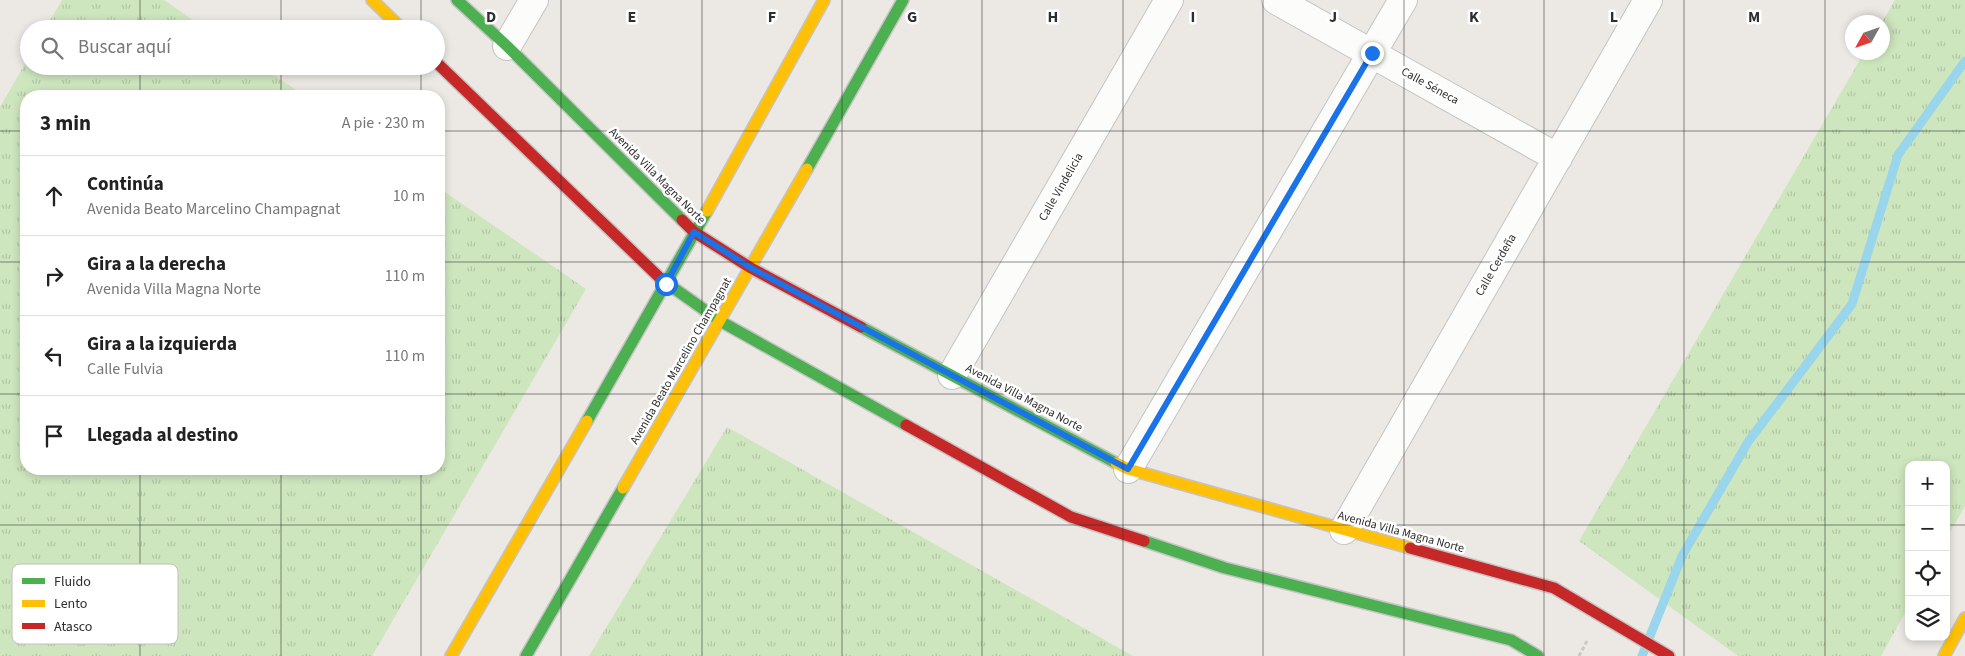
<!DOCTYPE html>
<html lang="es">
<meta charset="utf-8">
<style>
body{margin:0;font-family:"Source Sans 3",sans-serif;background:#f2f2f2;color:#222}
.controls{position:absolute;right:15px;bottom:15px;display:grid;overflow:hidden;border-radius:10px;box-shadow:0 2px 8px #0003}
.controls button{width:45px;height:45px;display:grid;place-items:center;padding:0;border:0;border-bottom:1px solid #e0e0e0;background:#fff;color:#222;font:25px sans-serif}
.compass{position:absolute;left:1845px;top:15px;width:45px;height:45px;border-radius:50%;background:#fff;box-shadow:0 2px 8px #0003;rotate:230deg}
.stop{position:absolute;width:15px;height:15px;margin:-11px;border:4px solid #1a73e8;border-radius:50%;background:#fff}
.stop.end{background:#1a73e8;border-color:#fff;box-shadow:0 1px 5px #0008}
.list{margin:0;padding:0;list-style:none}
h2{display:flex;justify-content:space-between;align-items:center;height:65px;margin:0;padding:0 20px;font-size:21px}
h2 small{font-size:16px;font-weight:400;color:#767676}
.list li{display:grid;grid-template-columns:32px 1fr auto;gap:15px;align-items:center;box-sizing:border-box;height:80px;padding:0 20px;border-top:1px solid #e0e0e0}
.list b{display:block;font-size:19px;white-space:nowrap}
.list p{margin:0;font-size:16px;white-space:nowrap;color:#767676}
.list em{font-size:16px;font-style:normal;color:#767676}
.icon{flex:none;width:28px;height:28px;fill:none;stroke:currentColor;stroke-width:2;stroke-linecap:round;stroke-linejoin:round}
.map{position:relative;flex:none;width:1965px;height:656px;overflow:hidden}
.search{position:absolute;background:#fff;box-shadow:0 2px 8px #0003;left:20px;top:20px;width:425px;height:55px;display:flex;align-items:center;gap:12px;box-sizing:border-box;padding:0 18px;border-radius:28px;color:#767676;font-size:19px}
.panel{position:absolute;background:#fff;box-shadow:0 2px 8px #0003;left:20px;top:90px;width:425px;height:385px;border-radius:20px}
.map>svg:first-child{display:block}
.grass{fill:url(#grass-tufts)}
.lines{fill:none;stroke-linecap:round;stroke-linejoin:round}
.stream{stroke:#99d6ec;stroke-width:9}
.street-casing{stroke:#c5c4c5;stroke-width:30}
.fast-casing{stroke:#c5c4c5;stroke-width:14}
.slow-casing{stroke:#c5c4c5;stroke-width:14}
.jam-casing{stroke:#c5c4c5;stroke-width:14}
.path{stroke:#c9c9c8;stroke-width:3;stroke-dasharray:4 2.5;stroke-linecap:butt}
.street{stroke:#fcfcfb;stroke-width:28}
.fast{stroke:#4caf50;stroke-width:11}
.slow{stroke:#ffc107;stroke-width:11}
.jam{stroke:#c62828;stroke-width:11}
.route{stroke:#1a73e8;stroke-width:6}
.grid{fill:none;stroke:#2e2e2e;stroke-width:1;stroke-opacity:0.55}
.labels{text-anchor:middle;dominant-baseline:central;stroke-width:5;stroke-linejoin:round;paint-order:stroke}
.street-label{font-size:12px;fill:#2e2e2e;stroke:#fff}
.key{fill:#fff;stroke:#c0c0c0;stroke-width:1}
.key-label{font-size:14px;fill:#2e2e2e}
.grid-label{font-size:16px;text-anchor:middle;font-weight:bold;fill:#2e2e2e;stroke:#fff;stroke-width:5;stroke-linejoin:round;paint-order:stroke}
</style>
<div class="map">
<svg width="1965" height="656" viewBox="0 0 1965 656">
<defs>
<pattern id="grass-tufts" width="24" height="20" patternUnits="userSpaceOnUse" patternTransform="scale(1.25)"><rect width="24" height="20" fill="#cee6be"/><path d="M3 7l-1-3M5 7V3M7 7l1-3M15 17l-1-3M17 17v-4M19 17l1-3" fill="none" stroke="#b1c6a4"/></pattern>
</defs>
<rect width="100%" height="100%" fill="#ece8e4"/>
<path class="grass" d="M62,0H164L206,29H45Z
M1895,0H1965V506L1946,539V465H1909V606L1881,656H1738L1579,541L1864,53L1882,52V22Z
M29,57V66H261L305,96H26V469H439V188L586,289L372,656H0V107Z
M727,427L1133,656H589Z"/>
<g class="lines">
<path class="stream" d="M1642,656L1682,556L1748,442L1852,304L1898,155L1965,61"/>
<defs>
<path id="street" d="M1276,0L1558,158
M507,46L534,0
M952,375L1169,0
M1128,469L1403,0
M1344,530L1648,0"/>
<path id="fast" d="M457,0L507,46L682,220
M807,169L903,0
M661,279L720,321L906,425
M861,327L1116,463
M587,421L707,211
M1144,541L1225,568L1511,640L1538,656
M526,656L623,488"/>
<path id="slow" d="M372,0L402,29
M707,211L824,0
M1116,463L1128,469L1410,548
M623,488L807,169
M451,656L587,421
M1944,656L1965,618"/>
<path id="jam" d="M436,62L661,279
M682,220L694,232L751,268L861,327
M906,425L1071,517L1144,541
M1410,548L1554,588L1669,656"/>
</defs>
<use href="#street" class="street-casing"/>
<use href="#fast" class="fast-casing"/>
<use href="#slow" class="slow-casing"/>
<use href="#jam" class="jam-casing"/>
<path class="path" d="M1579,656L1587,641"/>
<use href="#street" class="street"/>
<use href="#fast" class="fast"/>
<use href="#slow" class="slow"/>
<use href="#jam" class="jam"/>
</g>
<g class="lines">
<path class="route" d="M666,284L694,232L751,268L1128,469L1372,53"/>
</g>
<path class="grid" d="M140,0V29M281,0V29M421,0V29M561,0V656M702,0V656M842,0V656M982,0V656M1123,0V656M1263,0V656M1404,0V656M1544,0V656M1684,0V656M1825,0V656M140,66V96M281,66V96M421,66V96M0,131H26M439,131H1965M0,262H26M439,262H1965M0,394H26M439,394H1965M140,469V656M281,469V656M421,469V656M0,525H1909M1946,525H1965"/>
<g class="labels">
<g class="street-label">
<text transform="translate(1430 86) rotate(29)">Calle Séneca</text>
<text transform="translate(657 176) rotate(45)">Avenida Villa Magna Norte</text>
<text transform="translate(1061 187) rotate(-60)">Calle Vindelicia</text>
<text transform="translate(1496 265) rotate(-60)">Calle Cerdeña</text>
<text transform="translate(681 361) rotate(-60)">Avenida Beato Marcelino Champagnat</text>
<text transform="translate(1024 398) rotate(28)">Avenida Villa Magna Norte</text>
<text transform="translate(1401 532) rotate(15)">Avenida Villa Magna Norte</text>
</g>
</g>
<rect x="12" y="564" width="166" height="80" rx="8" class="key"/>
<rect x="22" y="578" width="23" height="6" fill="#4caf50"/>
<rect x="22" y="600" width="23" height="7" fill="#ffc107"/>
<rect x="22" y="623" width="23" height="6" fill="#c62828"/>
<g class="key-label">
<text x="54" y="586">Fluido</text>
<text x="54" y="608">Lento</text>
<text x="54" y="631">Atasco</text>
</g>
<g class="grid-label">
<text x="491" y="22">D</text>
<text x="632" y="22">E</text>
<text x="772" y="22">F</text>
<text x="912" y="22">G</text>
<text x="1053" y="22">H</text>
<text x="1193" y="22">I</text>
<text x="1333" y="22">J</text>
<text x="1474" y="22">K</text>
<text x="1614" y="22">L</text>
<text x="1754" y="22">M</text>
</g>
</svg>
<div class="controls">
<button>+</button>
<button>−</button>
<button><svg class="icon" aria-label="locate" viewBox="0 0 24 24"><circle cx="12" cy="12" r="6"/><path d="M12 2v4M12 18v4M2 12h4M18 12h4"/></svg></button>
<button><svg class="icon" aria-label="layers" viewBox="0 0 24 24"><path d="M12 4l9 5-9 5-9-5zM3 14l9 5 9-5"/></svg></button>
</div>
<svg class="compass" viewBox="-18 -18 36 36"><path d="M0-13l5 13h-10z" fill="#e53935"/><path d="M0 13l5-13h-10z" fill="#767676"/></svg>
<div class="stop" style="left:666px;top:284px"></div>
<div class="stop end" style="left:1372px;top:53px"></div>
<div class="search"><svg class="icon" aria-label="search" viewBox="0 0 24 24"><circle cx="10" cy="10" r="6"/><path d="M15 15l6 6"/></svg>Buscar aquí</div>
<section class="panel">
<h2>3 min<small>A pie · 230 m</small></h2>
<ul class="list">
<li><svg class="icon" aria-label="ahead" viewBox="0 0 24 24"><path d="M12 20V5M6 11l6-6 6 6"/></svg><div><b>Continúa</b><p>Avenida Beato Marcelino Champagnat</p></div><em>10 m</em></li>
<li><svg class="icon" aria-label="right" viewBox="0 0 24 24"><path d="M7 20v-9h11M14 6l5 5-5 5"/></svg><div><b>Gira a la derecha</b><p>Avenida Villa Magna Norte</p></div><em>110 m</em></li>
<li><svg class="icon" aria-label="left" viewBox="0 0 24 24"><path d="M17 20v-9H6M10 6l-5 5 5 5"/></svg><div><b>Gira a la izquierda</b><p>Calle Fulvia</p></div><em>110 m</em></li>
<li><svg class="icon" aria-label="arrive" viewBox="0 0 24 24"><path d="M6 21V4h12l-3 4 3 4H6"/></svg><div><b>Llegada al destino</b></div></li>
</ul>
</section>
</div>
